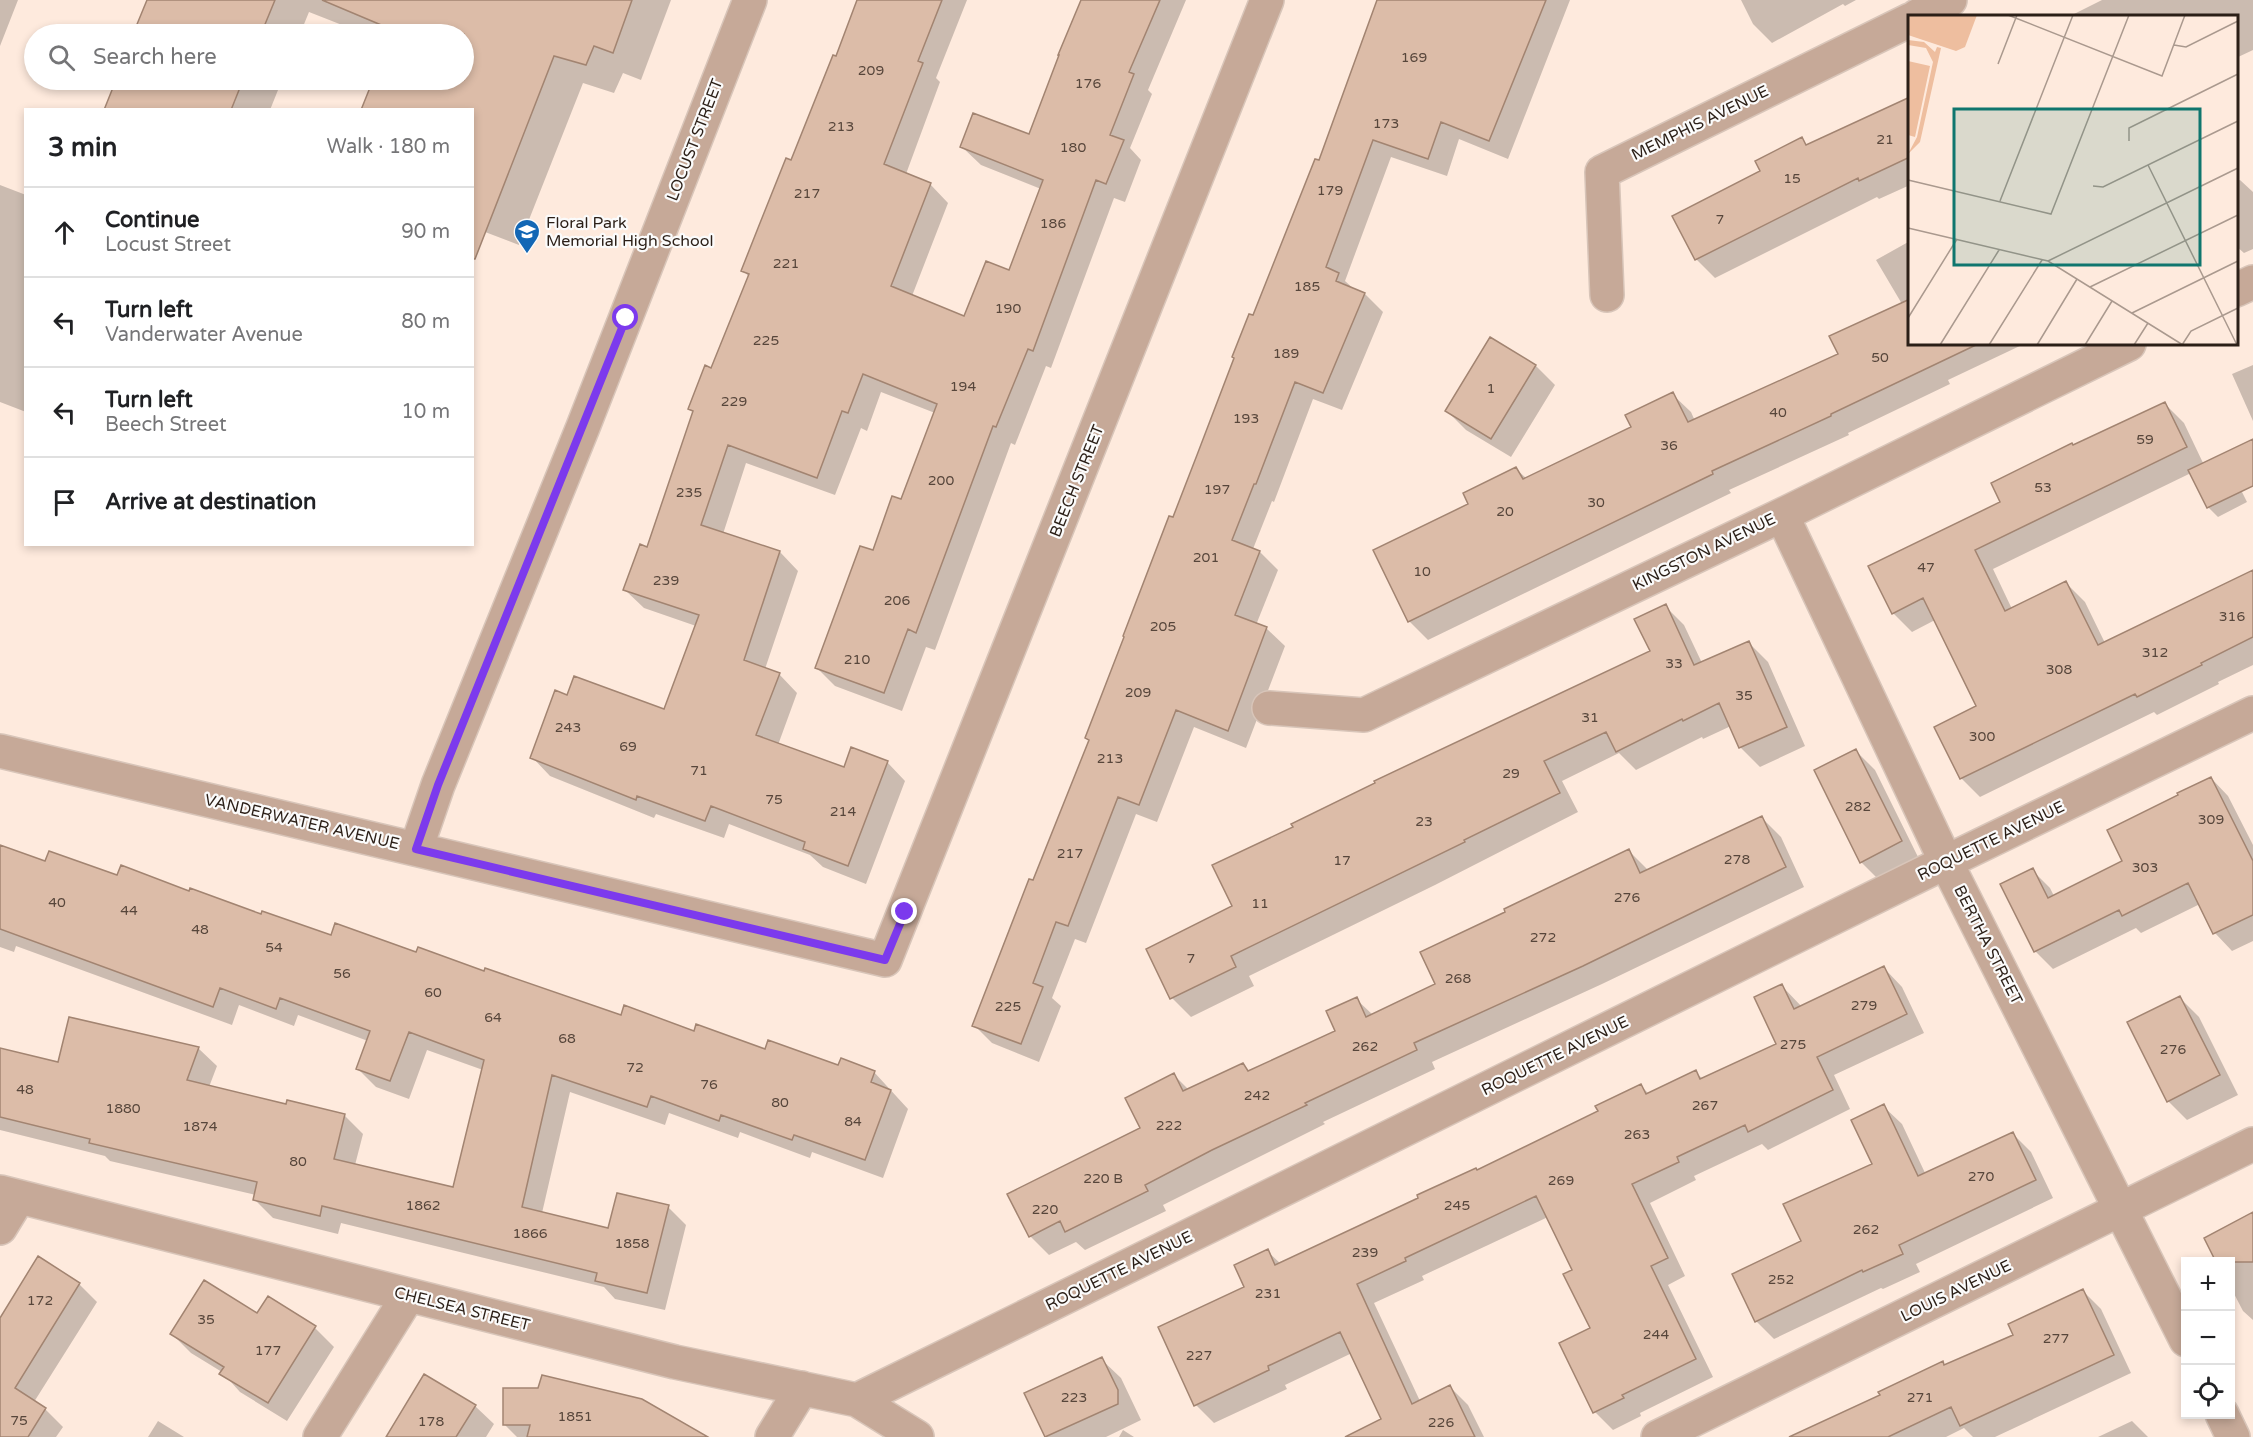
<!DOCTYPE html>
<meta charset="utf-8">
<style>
body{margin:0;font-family:"Varela Round",sans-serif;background:#f2f2f2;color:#202124}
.controls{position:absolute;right:18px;bottom:18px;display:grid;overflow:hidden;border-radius:0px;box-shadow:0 3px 9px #0003}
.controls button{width:54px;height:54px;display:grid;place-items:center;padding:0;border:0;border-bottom:2px solid #e0e0e0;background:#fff;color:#202124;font:30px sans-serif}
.stop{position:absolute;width:18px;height:18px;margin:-14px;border:4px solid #7c3aed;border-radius:50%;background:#fff}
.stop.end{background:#7c3aed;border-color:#fff;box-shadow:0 2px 6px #0008}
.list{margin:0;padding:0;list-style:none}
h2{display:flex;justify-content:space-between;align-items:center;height:78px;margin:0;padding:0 24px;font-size:26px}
h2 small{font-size:20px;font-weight:400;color:#757577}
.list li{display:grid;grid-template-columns:39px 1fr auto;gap:18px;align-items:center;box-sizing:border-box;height:90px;padding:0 24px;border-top:2px solid #e0e0e0}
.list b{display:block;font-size:22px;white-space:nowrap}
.list p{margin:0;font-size:20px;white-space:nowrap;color:#757577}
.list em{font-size:20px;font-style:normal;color:#757577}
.icon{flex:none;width:33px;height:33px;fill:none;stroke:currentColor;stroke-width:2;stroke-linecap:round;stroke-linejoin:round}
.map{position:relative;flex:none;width:2253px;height:1437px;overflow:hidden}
.search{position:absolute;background:#fff;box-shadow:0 3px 9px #0003;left:24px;top:24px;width:450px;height:66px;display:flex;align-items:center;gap:15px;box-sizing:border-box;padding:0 21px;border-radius:33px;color:#757577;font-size:22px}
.panel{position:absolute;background:#fff;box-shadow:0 3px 9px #0003;left:24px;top:108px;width:450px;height:438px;border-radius:0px}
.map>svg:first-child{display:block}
.shadow{fill:#0003}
.building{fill:#dcbca8;stroke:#a28471;stroke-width:1.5}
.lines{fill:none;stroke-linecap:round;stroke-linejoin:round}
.minor-casing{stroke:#d8c5b9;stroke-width:36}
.minor{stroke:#c6a998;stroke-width:33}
.route{stroke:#7c3aed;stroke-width:8}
.labels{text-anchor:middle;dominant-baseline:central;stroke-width:4.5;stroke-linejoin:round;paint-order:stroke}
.number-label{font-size:14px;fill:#57463b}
.street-label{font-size:16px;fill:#2b1f17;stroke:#fbfbfb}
.poi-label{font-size:16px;fill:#2b1f17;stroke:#fbfbfb;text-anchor:start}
.inset-road{fill:none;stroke:#aa998e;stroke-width:1.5}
.view{fill:#0f766e;fill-opacity:0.15;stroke:#0f766e;stroke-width:3}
.inset-edge{fill:none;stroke:#2b1f17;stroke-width:3}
</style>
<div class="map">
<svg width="2253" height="1437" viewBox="0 0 2253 1437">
<rect width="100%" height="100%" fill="#feeadd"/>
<path class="shadow" d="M0,0H18L0,46Z
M148,0H671L641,80L623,73L614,93L583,83L519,245L472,227V110H362L374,80H464V34H365L309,12L300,34H135Z
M859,0H967L936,78L940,82L906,174L930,184L948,203L912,296L965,318L1010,272L1041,189L981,165L962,147L1029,135L1082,0H1186L1148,90L1152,94L1130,148L1141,160L1125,202L1114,198L1051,368L1046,366L1015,445L1011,443L935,650L926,647L902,711L835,686L817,668L874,552L902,501L935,413L881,392L867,431L861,428L835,495L746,463L723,534L780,552L798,571L765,669L779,674L797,693L778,745L844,769L887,762L905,781L866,884L823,867L810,855L729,824L724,838L656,814L654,818L550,776L532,757L568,697L665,711L696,626L644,608L625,590L648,549L694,413L690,409L712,370L749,277L743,270L792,162L837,58Z
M1381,0H1570L1508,159L1459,139L1447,176L1391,157L1345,281L1355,290L1365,294L1383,312L1342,410L1313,399L1274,502L1272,501L1253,549L1260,552L1278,570L1256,625L1266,628L1285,646L1246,748L1194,727L1157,822L1136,814L1086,943L1075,939L1052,998L1061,1006L1039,1062L992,1043L974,1025L1091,741L1173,519L1254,317L1320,162Z
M1741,0H1856L1845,6L1843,4L1772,43L1753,24Z
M2102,0H2253V50L2236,58V16H2070Z
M117,80H282L270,110H106Z
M1910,99V185L1879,199L1877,197L1715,278L1696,259L1762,172L1801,139L1808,146Z
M2240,180L2253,192V249L2244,253L2236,246V181Z
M0,185L26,195V412L0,402Z
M1910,241V344H2024L1948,380L1950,384L1848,433L1849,435L1729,490L1731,493L1428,640L1409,621L1470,504L1516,469L1527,479L1633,427L1672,394L1691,412L1695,421L1840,355L1902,304L1876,260Z
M1491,339L1536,366L1555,385L1511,457L1466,430L1447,411Z
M2253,365V421L2232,374Z
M2165,404L2184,423L2204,465L2229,466L2247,502L2218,517L2208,507L2191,473L1993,569L2012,609L2066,583L2085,602L2105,643L2253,571V665L2218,682L2219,684L2157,715L2154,712L1980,797L1961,778L1978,706L1935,620L1912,632L1893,613L2002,503L2073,446Z
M1665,606L1684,625L1702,663L1749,643L1768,662L1805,746L1760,767L1741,748L1731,726L1703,739L1702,737L1636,770L1619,753L1562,781L1578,812L1435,885L1249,976L1254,986L1191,1017L1172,998L1234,907L1295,827L1377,784L1652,652Z
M1856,751L1875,770L1920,861L1880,881L1861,862Z
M2211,778L2228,796L2253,845V941L2232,951L2215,933L2200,904L2141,933L2136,928L2053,969L2035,951L2032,870L2050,888L2054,896L2124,862Z
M1761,817L1781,837L1804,887L1602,984L1432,1062L1435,1069L1323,1122L1325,1124L1163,1205L1166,1211L1085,1250L1076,1242L1049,1255L1030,1236L1142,1129L1174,1075L1189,1090L1243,1064L1250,1072L1337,1032L1356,999L1373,1015L1437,985L1629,851L1648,870Z
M0,846L46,863L190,893L332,937L417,954L622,1017L839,1067L874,1072L908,1109L883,1178L812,1152L810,1158L740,1132L738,1138L669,1113L665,1125L570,1092L542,1213L609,1229L668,1207L686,1225L665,1310L615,1299L604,1287L341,1223L338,1234L273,1218L254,1199L256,1195L110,1161L105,1156L0,1130V1049L59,1064L198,1048L217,1066L209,1087L287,1106L344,1115L363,1134L355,1165L454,1189L483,1070L427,1050L409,1099L376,1087L357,1068L368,1041L298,1015L294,1026L239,1005L232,1025L16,946L14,952L0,947Z
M1884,968L1902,987L1924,1033L1834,1075L1850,1109L1768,1150L1762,1144L1694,1176L1696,1180L1650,1203L1685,1276L1668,1285L1713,1377L1640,1413L1641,1416L1613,1430L1595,1412L1592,1329L1574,1271L1548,1217L1422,1276L1424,1280L1374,1303L1420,1401L1450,1387L1468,1405L1484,1437H1361L1386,1425L1352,1353L1285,1385L1287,1389L1214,1423L1196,1405L1246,1288L1267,1251L1281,1264L1600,1112L1641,1086L1649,1094L1695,1072L1703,1079L1778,1045L1782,986L1802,1007Z
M2180,998L2199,1017L2238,1095L2187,1120L2168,1101Z
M1883,1106L1902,1124L1926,1175L2013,1134L2031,1152L2053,1198L1916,1264L1920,1272L1883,1289L1881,1288L1774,1339L1756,1321L1803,1242L1874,1165Z
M2253,1214V1320L2243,1311L2230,1286V1262Z
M79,1284L97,1302L34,1402L45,1409L63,1427L56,1437H0V1321Z
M2083,1291L2101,1309L2131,1373L1995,1437H1973L1964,1428L1946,1437H1792L2015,1336Z
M268,1298L315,1328L334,1347L287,1421L240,1392L222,1372L191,1353L172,1334L258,1315Z
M1101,1359L1121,1378L1141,1420L1106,1437H1047L1026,1394Z
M504,1389L704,1437H517L504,1424Z
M475,1406L494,1424L486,1437H388Z
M158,1421L184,1437H148Z
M2132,1421L2148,1437H2098Z
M1123,1430L1134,1437H1119Z"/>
<path class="building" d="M147,0H275L261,34H133Z
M322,0H632L613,53L594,46L586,65L554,56L475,259H472V110H361L373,80H464V34H391L393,30Z
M857,0H942L918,61L923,63L884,164L931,183L891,286L964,316L986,261L1009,270L1043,180L960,147L973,113L1029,134L1059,55H1058L1081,0H1160L1129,72L1134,74L1110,135L1124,140L1106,184L1096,180L1033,351L1028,349L996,427L993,426L916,633L908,629L884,693L815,668L860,546L873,550L892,496L901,499L937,404L863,374L848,413L842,411L817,478L728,445L701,525L780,551L744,660L780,673L756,735L844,767L851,747L888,761L848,866L803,849L805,842L711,806L705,821L637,796L636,800L530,758L555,690L567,695L574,676L664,709L699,615L623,590L640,544L647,547L693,411L688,409L705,365L711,368L749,274L741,271L758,228L786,158L791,160L833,55L836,56Z
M1377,0H1546L1489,141L1441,122L1428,159L1373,140L1326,267L1339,273L1336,281L1365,293L1323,393L1295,382L1256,484H1254L1232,540L1260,551L1235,615L1267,627L1228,731L1176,710L1139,805L1118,797L1068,926L1056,922L1033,983L1043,987L1021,1044L972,1026L1029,879L1033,880L1089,740L1085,738L1124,637L1123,636L1169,516L1173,517L1197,455L1234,358L1232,357L1249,314L1253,315L1315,159L1319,160Z
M116,80H243L231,110H104Z
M1910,97V157L1859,181L1858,178L1695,260L1672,216L1760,171L1755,161L1802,137L1806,145Z
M1910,299V344H1978L1831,414V416L1712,471L1713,474L1408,622L1373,550L1468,504L1463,493L1516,467L1523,479L1631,427L1625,415L1673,392L1688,422L1838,354L1829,336Z
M1490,337L1536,365L1491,439L1445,411Z
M2165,402L2187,447L1975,550L2005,611L2066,581L2098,645L2253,570V637L2201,663L2202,665L2137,697L2135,694L1960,779L1934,727L1976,706L1923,598L1892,614L1868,566L2000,502L1991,483L2072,443L2073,445Z
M2253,439V486L2207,508L2188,470Z
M1666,604L1694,665L1749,641L1787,727L1739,748L1719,703L1683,721L1682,719L1616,752L1606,732L1544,761L1560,793L1464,840L1465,842L1231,956L1236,967L1170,999L1146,949L1232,906L1212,865L1293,827L1291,824L1375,783L1374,781L1650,651L1634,619Z
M1856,749L1902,841L1860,863L1814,770Z
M2211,777L2253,861V915L2213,934L2188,883L2122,916L2119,910L2034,952L2000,884L2033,868L2048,898L2122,861L2107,830L2178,795L2177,793Z
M1762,816L1786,867L1583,966L1414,1043L1417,1050L1305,1103L1307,1105L1212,1150L1145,1185L1148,1191L1065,1232L1060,1221L1029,1237L1007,1194L1140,1128L1125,1098L1174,1073L1183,1091L1243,1063L1248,1071L1335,1031L1326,1011L1357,997L1366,1017L1435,984L1420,952L1505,912L1504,909L1629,849L1640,873Z
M0,845L45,861L49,851L117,875L121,865L189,891L190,888L261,914L262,911L331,935L335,923L416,952L418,947L484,971L485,968L621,1015L624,1005L694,1031L696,1024L765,1049L768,1040L838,1065L841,1058L875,1071L871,1082L891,1090L865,1160L794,1135L792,1140L721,1115L719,1121L651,1096L647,1107L552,1075L522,1207L608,1228L617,1193L669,1205L647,1293L595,1281L597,1273L322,1206L320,1216L253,1200L257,1182L89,1143L90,1139L0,1117V1048L58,1062L69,1017L199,1047L187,1080L286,1104L287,1100L345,1114L334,1159L453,1187L484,1060L409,1032L390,1081L356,1069L370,1031L280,998L276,1009L220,988L213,1007L0,929Z
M1884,966L1907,1014L1817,1057L1833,1090L1748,1132L1745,1125L1677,1157L1679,1162L1632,1184L1668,1258L1651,1266L1696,1359L1622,1395L1624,1398L1593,1413L1559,1343L1590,1328L1563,1274L1572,1270L1536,1196L1405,1258L1406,1261L1357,1284L1412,1404L1450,1385L1475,1437H1345L1381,1419L1340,1332L1268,1366L1269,1370L1194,1406L1158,1327L1244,1287L1234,1265L1268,1249L1275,1265L1418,1198L1417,1195L1476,1168L1477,1170L1598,1111L1595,1106L1641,1084L1646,1094L1696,1070L1700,1079L1776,1044L1754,997L1782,984L1794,1009Z
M2180,996L2220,1075L2167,1102L2127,1022Z
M1884,1104L1918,1176L2013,1132L2036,1180L1899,1245L1903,1254L1863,1272L1862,1270L1755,1322L1732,1274L1801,1241L1783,1204L1872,1164L1851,1120Z
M2253,1212V1262H2216L2204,1238Z
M38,1256L80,1283L15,1388L46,1408L28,1437H0V1318Z
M204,1280L257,1313L268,1296L316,1326L268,1403L219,1374L224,1367L170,1334Z
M2083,1289L2114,1355L1960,1426L1951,1407L1888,1437H1789L1880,1395L1878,1392L1943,1361L1944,1365L2013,1335L2008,1324Z
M1102,1357L1118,1390V1404L1045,1437L1024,1393Z
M424,1374L476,1405L456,1437H386Z
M542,1375L642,1399L708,1437H527L530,1425H503V1388H538Z"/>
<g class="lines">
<defs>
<path id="minor" d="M1917,16L1950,0
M2236,290L2253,282
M1607,295L1602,172L1910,20
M1782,515L1946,862L2186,1340
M1269,708L1364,715L1782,515L2129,344
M0,751L885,960L1267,0
M416,849L438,785L583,427L750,0
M0,1192L675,1362L857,1400L917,1437
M0,1228L19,1197
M857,1400L1946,862L2253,713
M2222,1414L2233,1437
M320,1437L408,1296
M772,1437L802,1388
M1658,1437L2253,1144"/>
</defs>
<use href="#minor" class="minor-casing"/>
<use href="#minor" class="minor"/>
</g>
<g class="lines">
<path class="route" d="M626,318L438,785L416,849L885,960L905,912"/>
</g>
<defs>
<symbol id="school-pin" viewBox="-11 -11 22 30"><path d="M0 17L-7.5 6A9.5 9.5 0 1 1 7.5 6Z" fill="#1367b5" stroke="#fbfbfb"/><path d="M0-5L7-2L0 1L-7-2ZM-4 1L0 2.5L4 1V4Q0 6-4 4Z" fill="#fff"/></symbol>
</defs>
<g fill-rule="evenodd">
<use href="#school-pin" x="512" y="217" width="30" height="40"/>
</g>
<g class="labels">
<g class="number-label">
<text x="1414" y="57">169</text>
<text x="871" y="70">209</text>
<text x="1088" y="83">176</text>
<text x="1386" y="123">173</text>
<text x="841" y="126">213</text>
<text x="1885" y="139">21</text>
<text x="1073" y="147">180</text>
<text x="1792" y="178">15</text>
<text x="1330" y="190">179</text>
<text x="807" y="193">217</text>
<text x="1720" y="219">7</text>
<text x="1053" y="223">186</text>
<text x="786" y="263">221</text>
<text x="1307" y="286">185</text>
<text x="1008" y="308">190</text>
<text x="766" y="340">225</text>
<text x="1286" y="353">189</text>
<text x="1880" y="357">50</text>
<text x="963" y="386">194</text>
<text x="1491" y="388">1</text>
<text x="734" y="401">229</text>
<text x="1778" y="412">40</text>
<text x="1246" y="418">193</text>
<text x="2145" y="439">59</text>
<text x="1669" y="445">36</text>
<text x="941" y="480">200</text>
<text x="2043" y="487">53</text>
<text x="1217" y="489">197</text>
<text x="689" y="492">235</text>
<text x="1596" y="502">30</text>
<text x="1505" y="511">20</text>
<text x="1206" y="557">201</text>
<text x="1926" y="567">47</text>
<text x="1422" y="571">10</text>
<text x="666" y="580">239</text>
<text x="897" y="600">206</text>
<text x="2232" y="616">316</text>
<text x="1163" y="626">205</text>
<text x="2155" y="652">312</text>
<text x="857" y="659">210</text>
<text x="1674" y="663">33</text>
<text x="2059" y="669">308</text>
<text x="1138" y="692">209</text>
<text x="1744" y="695">35</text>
<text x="1590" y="717">31</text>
<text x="568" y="727">243</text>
<text x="1982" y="736">300</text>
<text x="628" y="746">69</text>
<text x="1110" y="758">213</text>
<text x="699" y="770">71</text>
<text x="1511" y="773">29</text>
<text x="774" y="799">75</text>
<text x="1858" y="806">282</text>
<text x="843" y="811">214</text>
<text x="2211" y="819">309</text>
<text x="1424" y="821">23</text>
<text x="1070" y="853">217</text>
<text x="1737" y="859">278</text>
<text x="1342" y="860">17</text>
<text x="2145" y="867">303</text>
<text x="1627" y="897">276</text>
<text x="57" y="902">40</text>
<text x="1260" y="903">11</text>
<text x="129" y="910">44</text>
<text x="200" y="929">48</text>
<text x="1543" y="937">272</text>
<text x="274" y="947">54</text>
<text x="1191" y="958">7</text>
<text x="342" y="973">56</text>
<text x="1458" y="978">268</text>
<text x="433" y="992">60</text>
<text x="1864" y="1005">279</text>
<text x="1008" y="1006">225</text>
<text x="493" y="1017">64</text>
<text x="567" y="1038">68</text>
<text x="1793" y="1044">275</text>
<text x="1365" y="1046">262</text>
<text x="2173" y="1049">276</text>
<text x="635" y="1067">72</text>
<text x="709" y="1084">76</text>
<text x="25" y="1089">48</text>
<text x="1257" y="1095">242</text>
<text x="780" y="1102">80</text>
<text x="1705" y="1105">267</text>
<text x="123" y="1108">1880</text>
<text x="853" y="1121">84</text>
<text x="1169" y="1125">222</text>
<text x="200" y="1126">1874</text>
<text x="1637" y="1134">263</text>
<text x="298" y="1161">80</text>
<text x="1981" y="1176">270</text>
<text x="1103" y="1178">220 B</text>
<text x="1561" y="1180">269</text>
<text x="423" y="1205">1862</text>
<text x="1457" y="1205">245</text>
<text x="1045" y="1209">220</text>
<text x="1866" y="1229">262</text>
<text x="530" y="1233">1866</text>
<text x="632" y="1243">1858</text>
<text x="1365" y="1252">239</text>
<text x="1781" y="1279">252</text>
<text x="1268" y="1293">231</text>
<text x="40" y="1300">172</text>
<text x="206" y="1319">35</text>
<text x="1656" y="1334">244</text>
<text x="2056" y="1338">277</text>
<text x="268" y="1350">177</text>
<text x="1199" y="1355">227</text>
<text x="1074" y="1397">223</text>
<text x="1920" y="1397">271</text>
<text x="575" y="1416">1851</text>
<text x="19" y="1420">75</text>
<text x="431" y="1421">178</text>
<text x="1441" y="1422">226</text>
</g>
<g class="street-label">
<text transform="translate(1700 123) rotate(-26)">MEMPHIS AVENUE</text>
<text transform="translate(695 140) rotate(-69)">LOCUST STREET</text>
<text transform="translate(1077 481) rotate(-68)">BEECH STREET</text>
<text transform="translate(1704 552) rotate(-26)">KINGSTON AVENUE</text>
<text transform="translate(302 822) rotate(13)">VANDERWATER AVENUE</text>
<text transform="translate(1991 841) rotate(-26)">ROQUETTE AVENUE</text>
<text transform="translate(1988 945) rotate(63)">BERTHA STREET</text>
<text transform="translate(1555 1056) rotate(-26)">ROQUETTE AVENUE</text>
<text transform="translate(1119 1271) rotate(-26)">ROQUETTE AVENUE</text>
<text transform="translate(1956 1291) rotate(-26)">LOUIS AVENUE</text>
<text transform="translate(462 1309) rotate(14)">CHELSEA STREET</text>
</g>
<g class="poi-label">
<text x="546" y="223">Floral Park<tspan x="546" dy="18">Memorial High School</tspan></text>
</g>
</g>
<g transform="translate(1908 15)">
<rect width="330" height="330" fill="#feeadd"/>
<path d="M0,0H69L57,32L48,36L0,20ZM0,25L16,27L27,37L29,32L33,33L12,127L0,139L9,122L25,47L18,33L0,30ZM0,46L22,51L7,122L0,120Z" fill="#eebe9f"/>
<path class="inset-road" d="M100,0L254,61L277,0M266,30L278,32L330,6M90,49L109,0M221,126V113L330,59M240,150L329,330M0,165L143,199L221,0M185,171L195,172L330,106M92,186L165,0M0,213L140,246L275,330M140,246L330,153M182,272L330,200M224,298L330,246M0,303L49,224M32,330L91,235M81,330L134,245M129,330L169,264M177,330L204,286M226,330L240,308M274,330L283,316L330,293"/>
<path class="view" d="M46,94H292V250H46Z"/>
<rect width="330" height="330" class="inset-edge"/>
</g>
</svg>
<div class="controls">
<button>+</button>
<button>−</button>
<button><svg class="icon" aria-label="locate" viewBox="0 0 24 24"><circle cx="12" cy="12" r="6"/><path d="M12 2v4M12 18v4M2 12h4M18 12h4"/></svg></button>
</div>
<div class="stop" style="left:626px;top:318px"></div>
<div class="stop end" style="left:905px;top:912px"></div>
<div class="search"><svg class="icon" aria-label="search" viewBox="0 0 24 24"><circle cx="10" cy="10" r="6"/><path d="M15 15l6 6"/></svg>Search here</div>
<section class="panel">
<h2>3 min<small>Walk · 180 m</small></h2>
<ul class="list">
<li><svg class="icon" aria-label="ahead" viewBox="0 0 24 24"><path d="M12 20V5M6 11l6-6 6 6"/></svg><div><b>Continue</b><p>Locust Street</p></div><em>90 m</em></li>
<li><svg class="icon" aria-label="left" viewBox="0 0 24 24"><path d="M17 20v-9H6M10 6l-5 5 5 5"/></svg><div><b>Turn left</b><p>Vanderwater Avenue</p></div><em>80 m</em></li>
<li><svg class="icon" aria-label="left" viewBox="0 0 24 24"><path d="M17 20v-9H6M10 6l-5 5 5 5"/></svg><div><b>Turn left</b><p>Beech Street</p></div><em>10 m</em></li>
<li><svg class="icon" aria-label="arrive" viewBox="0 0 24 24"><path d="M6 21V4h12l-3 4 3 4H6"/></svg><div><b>Arrive at destination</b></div></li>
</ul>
</section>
</div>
